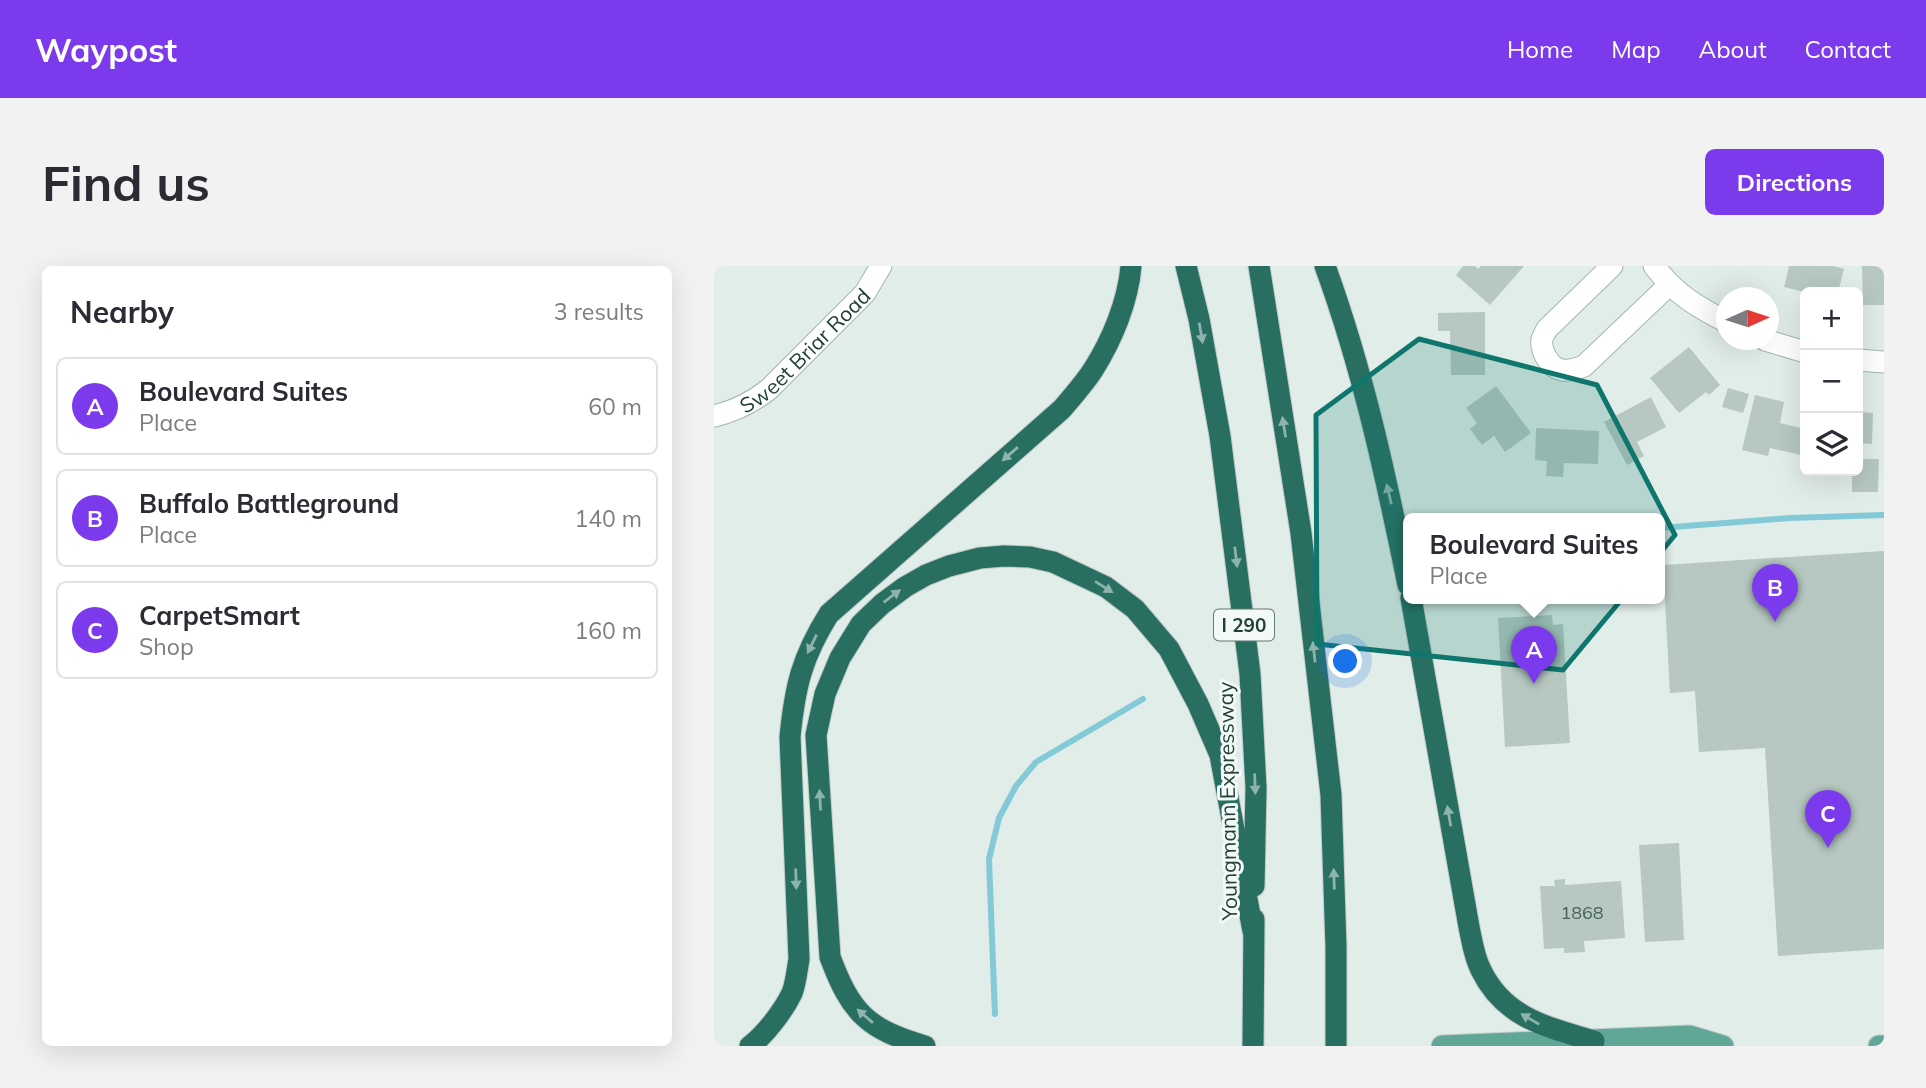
<!DOCTYPE html>
<meta charset="utf-8">
<style>
body{margin:0;font-family:Mulish,sans-serif;background:#f2f2f3;color:#2b2b33}
.controls{position:absolute;right:21px;top:21px;display:grid;overflow:hidden;border-radius:10px;box-shadow:0 7px 28px #0002}
.controls button{width:63px;height:63px;display:grid;place-items:center;padding:0;border:0;border-bottom:2px solid #e1e1e2;background:#fff;color:#2b2b33;font:35px sans-serif}
.compass{position:absolute;left:1002px;top:21px;width:63px;height:63px;border-radius:50%;background:#fff;box-shadow:0 7px 28px #0002;rotate:87deg}
.you{position:absolute;left:632px;top:396px;width:24px;height:24px;margin:-18px;border:5px solid #fff;border-radius:50%;background:#1a73e8;box-shadow:0 0 0 10px #1a73e833}
.badge{display:grid;place-items:center;width:46px;height:46px;border-radius:50%;background:#7c3aed;color:#fff;font-size:23px;font-weight:700}
.pin{position:absolute;translate:-50% -58px;filter:drop-shadow(0 2px 4px #0008)}
.pin::after{content:'';position:absolute;top:37px;width:24px;height:21px;background:inherit;clip-path:polygon(0 0,100% 0,50% 100%)}
.popup{position:absolute;left:689px;top:247px;width:262px;height:91px;box-sizing:border-box;display:grid;place-content:center;border-radius:10px;background:#fff;filter:drop-shadow(0 2px 5px #0005);font-size:23px;white-space:nowrap;color:#7c7c81}
.popup b{font-size:26px;color:#2b2b33}
.popup::after{content:'';position:absolute;left:50%;top:100%;margin-left:-14px;border:14px solid transparent;border-top-color:#fff}
.list{margin:0;padding:0;list-style:none}
h2{display:flex;justify-content:space-between;align-items:center;height:91px;margin:0;padding:0 28px;font-size:30px}
h2 small{font-size:23px;font-weight:400;color:#7c7c81}
.list li{display:grid;grid-template-columns:46px 1fr auto;gap:21px;align-items:center;box-sizing:border-box;height:98px;margin:0 14px 14px;padding:0 14px;border:2px solid #e1e1e2;border-radius:10px}
.list b{display:block;font-size:26px;white-space:nowrap}
.list p{margin:0;font-size:23px;white-space:nowrap;color:#7c7c81}
.list em{font-size:23px;font-style:normal;color:#7c7c81}
.icon{flex:none;width:38px;height:38px;fill:none;stroke:currentColor;stroke-width:2;stroke-linecap:round;stroke-linejoin:round}
.map{position:relative;flex:none;width:1170px;height:780px;overflow:hidden;border-radius:10px}
header{display:flex;align-items:center;gap:42px;box-sizing:border-box;height:98px;padding:0 35px;background:#7c3aed;color:#fff}
header strong{font-size:33px}
nav{display:flex;gap:38px;margin-inline-start:auto;font-size:24px}
.intro{display:flex;align-items:center;justify-content:space-between;box-sizing:border-box;height:168px;padding:0 42px}
h1{margin:0;font-size:49px}
.button{padding:18px 32px;border-radius:10px;background:#7c3aed;color:#fff;font-size:24px;font-weight:700}
main{display:flex;gap:42px;padding:0 42px}
aside{flex:1;background:#fff;border-radius:10px;box-shadow:0 7px 28px #0002}
.map>svg:first-child{display:block}
.lines{fill:none;stroke-linecap:round;stroke-linejoin:round}
.stream{stroke:#84c9d8;stroke-width:6}
.building{fill:#b6c8c1}
.minor-casing{stroke:#a3b6b0;stroke-width:23}
.primary-casing{stroke:#c1cac7;stroke-width:23}
.motorway-casing{stroke:#c1cac7;stroke-width:23}
.minor{stroke:#fff;stroke-width:21}
.primary{stroke:#61a797;stroke-width:21}
.motorway{stroke:#286f62;stroke-width:21}
.oneway{fill:#8db4ac}
.marked{fill:#0f766e;fill-opacity:0.2;stroke:#0f766e;stroke-width:5;stroke-linejoin:round}
.labels{text-anchor:middle;dominant-baseline:central;stroke-width:6;stroke-linejoin:round;paint-order:stroke}
.number-label{font-size:18px;fill:#46625a}
.shield{fill:#f2f9f6;stroke:#5f7871;stroke-width:2}
.shield-label{font-size:19px;font-weight:bold;fill:#204038}
.street-label{font-size:21px;fill:#204038;stroke:#f2f9f6}
</style>
<header>
<strong>Waypost</strong>
<nav><a>Home</a><a>Map</a><a>About</a><a>Contact</a></nav>
</header>
<div class="intro"><h1>Find us</h1><a class="button">Directions</a></div>
<main>
<aside>
<h2>Nearby<small>3 results</small></h2>
<ul class="list">
<li><span class="badge">A</span><div><b>Boulevard Suites</b><p>Place</p></div><em>60 m</em></li>
<li><span class="badge">B</span><div><b>Buffalo Battleground</b><p>Place</p></div><em>140 m</em></li>
<li><span class="badge">C</span><div><b>CarpetSmart</b><p>Shop</p></div><em>160 m</em></li>
</ul>
</aside>
<div class="map">
<svg width="1170" height="780" viewBox="0 0 1170 780">
<rect width="100%" height="100%" fill="#e1ede8"/>
<g class="lines">
<path class="stream" d="M946,262L1076,252L1170,249
M281,748L275,593L285,552L302,520L322,496L429,433"/>
</g>
<path class="building" d="M749,0H761L764,3L767,0H810L776,39L742,9Z
M1075,0H1119L1130,3L1124,26H1090L1070,21Z
M1148,0H1170V39H1149Z
M771,46V109H737L736,65H724V47Z
M975,81L1006,119L995,129L992,126L965,147L936,112Z
M782,120L817,167L791,186L780,170L768,179L756,163L763,157L752,142Z
M1014,122L1035,128L1029,147L1008,141Z
M1041,129L1070,136L1066,157L1091,163L1087,189L1056,182L1054,190L1028,184Z
M937,131L952,161L923,176L930,190L913,199L890,156Z
M1144,146L1159,147L1158,178L1144,177Z
M822,162L885,165L884,198L850,197L849,211L832,210L833,195L821,194Z
M1144,193H1165L1164,226H1138V205H1144Z
M1170,285V683L1064,690L1051,482L985,486L981,425L956,427L949,299Z
M838,349L839,359L849,358L856,477L791,481L784,352Z
M965,577L970,674L931,676L925,579Z
M851,613V619L907,615L911,672L870,675L871,686L850,687V682L830,683L826,620H841L840,614Z"/>
<g class="lines">
<defs>
<g id="minor">
<path d="M898,0L833,63C832,65 828,72 828,73C826,85 836,102 848,104C856,105 863,103 870,100L955,19"/>
<path d="M940,0C962,28 981,40 1013,56"/>
<path d="M1051,74L1091,86"/>
<path d="M1144,94L1170,96"/>
<path id="s1" d="M0,150C21,145 38,137 55,123L151,27L167,0"/>
</g>
<path id="primary" d="M728,780L976,770L1009,780
M1165,780H1170"/>
<path id="motorway" d="M472,0L485,53L506,170L536,408L542,522L540,620
M545,0L587,267L617,529L622,681V780
M611,0C649,104 672,211 694,319
M697,332L755,661C758,675 760,691 767,704C790,752 833,761 880,775
M36,780C51,769 70,744 78,727C82,717 83,704 85,693L76,471C81,420 88,391 115,348L348,143C358,131 370,118 379,104C398,74 414,36 417,0
M211,780C153,763 137,747 116,691L102,469L111,428L126,392L147,358L168,338L191,321L212,309L235,300L266,292L290,290L316,291L339,296L392,321L421,343L455,383L484,438L506,489L539,665
M539,780L540,653"/>
</defs>
<use href="#minor" class="minor-casing"/>
<use href="#primary" class="primary-casing"/>
<use href="#motorway" class="motorway-casing"/>
<use href="#minor" class="minor"/>
<use href="#primary" class="primary"/>
<use href="#motorway" class="motorway"/>
</g>
<defs><path id="oneway-solid" d="M-6-.8H1V-3.2L6.5 0L1 3.2V.8H-6Z" transform="scale(1.75)"/></defs>
<g class="oneway">
<use href="#oneway-solid" transform="translate(487 67) rotate(80)"/>
<use href="#oneway-solid" transform="translate(570 161) rotate(-99)"/>
<use href="#oneway-solid" transform="translate(296 188) rotate(139)"/>
<use href="#oneway-solid" transform="translate(675 228) rotate(-103)"/>
<use href="#oneway-solid" transform="translate(522 291) rotate(83)"/>
<use href="#oneway-solid" transform="translate(390 321) rotate(32)"/>
<use href="#oneway-solid" transform="translate(178 330) rotate(-37)"/>
<use href="#oneway-solid" transform="translate(98 378) rotate(116)"/>
<use href="#oneway-solid" transform="translate(600 386) rotate(-96)"/>
<use href="#oneway-solid" transform="translate(541 518) rotate(88)"/>
<use href="#oneway-solid" transform="translate(106 534) rotate(-93)"/>
<use href="#oneway-solid" transform="translate(735 550) rotate(-100)"/>
<use href="#oneway-solid" transform="translate(82 613) rotate(88)"/>
<use href="#oneway-solid" transform="translate(620 613) rotate(-92)"/>
<use href="#oneway-solid" transform="translate(151 750) rotate(-139)"/>
<use href="#oneway-solid" transform="translate(816 753) rotate(-150)"/>
</g>
<path class="marked" d="M705,73L883,119L961,269L849,404L603,378L602,149Z"/>
<g class="labels">
<g class="number-label">
<text x="868" y="646">1868</text>
</g>
<rect class="shield" x="500" y="343.5" width="60" height="31" rx="5"/>
<g class="shield-label">
<text x="530" y="359">I 290</text>
</g>
<g class="street-label">
<text stroke="none"><textPath href="#s1" startOffset="114">Sweet Briar Road</textPath></text>
<text transform="translate(513 535) rotate(-91)">Youngmann Expressway</text>
</g>
</g>
</svg>
<div class="controls">
<button>+</button>
<button>−</button>
<button><svg class="icon" aria-label="layers" viewBox="0 0 24 24"><path d="M12 4l9 5-9 5-9-5zM3 14l9 5 9-5"/></svg></button>
</div>
<svg class="compass" viewBox="-18 -18 36 36"><path d="M0-13l5 13h-10z" fill="#e53935"/><path d="M0 13l5-13h-10z" fill="#7c7c81"/></svg>
<div class="you"></div>
<div class="pin badge" style="left:820px;top:418px">A</div>
<div class="popup"><b>Boulevard Suites</b>Place</div>
<div class="pin badge" style="left:1061px;top:356px">B</div>
<div class="pin badge" style="left:1114px;top:582px">C</div>
</div>
</main>
